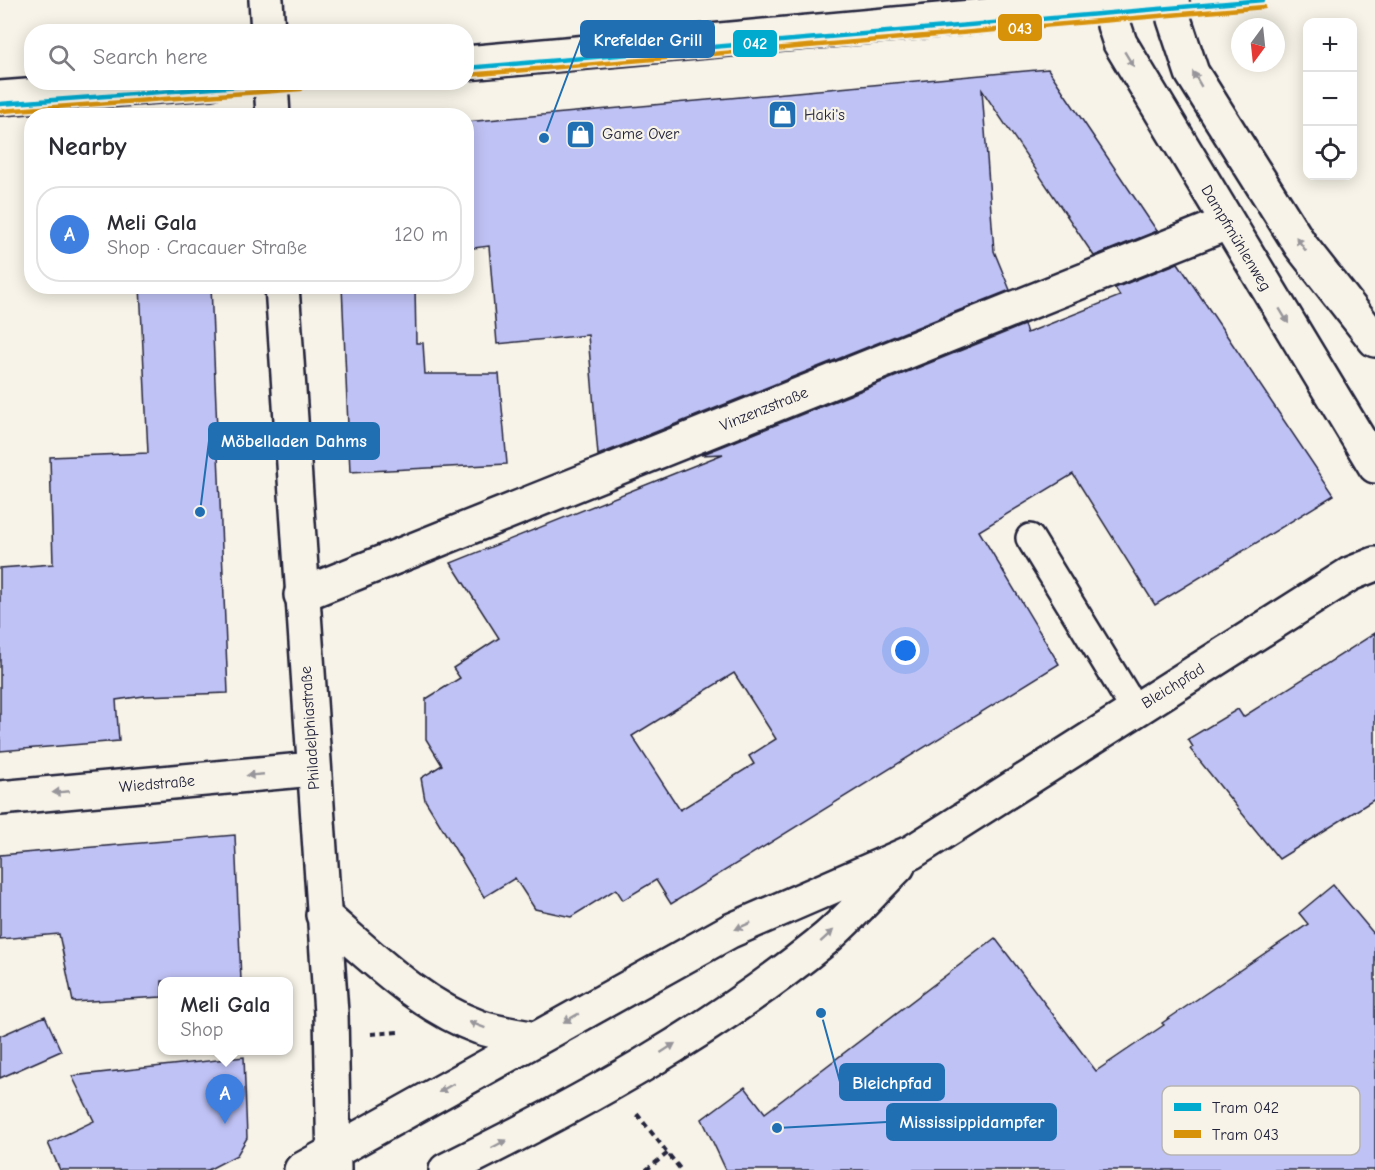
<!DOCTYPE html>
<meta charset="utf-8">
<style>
body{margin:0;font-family:"Comic Neue",sans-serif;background:#f7f7f7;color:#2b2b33}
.controls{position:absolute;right:18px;top:18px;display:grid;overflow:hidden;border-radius:12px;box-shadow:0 3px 15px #0003}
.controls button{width:54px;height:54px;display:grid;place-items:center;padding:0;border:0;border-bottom:2px solid #e1e1e2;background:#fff;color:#2b2b33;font:30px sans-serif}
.compass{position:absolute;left:1231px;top:18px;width:54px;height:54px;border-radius:50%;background:#fff;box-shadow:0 3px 15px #0003;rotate:195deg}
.you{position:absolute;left:906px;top:651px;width:21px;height:21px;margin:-15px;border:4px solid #fff;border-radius:50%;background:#1a73e8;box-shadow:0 0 0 9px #1a73e833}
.badge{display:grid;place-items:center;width:39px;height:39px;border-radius:50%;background:#1f6fb2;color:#fff;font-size:20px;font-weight:700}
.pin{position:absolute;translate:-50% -50px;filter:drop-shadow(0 2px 3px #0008)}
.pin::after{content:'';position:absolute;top:32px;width:21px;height:18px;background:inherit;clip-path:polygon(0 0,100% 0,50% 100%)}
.popup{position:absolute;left:158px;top:977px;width:135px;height:78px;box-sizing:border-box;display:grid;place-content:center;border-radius:12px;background:#fff;filter:drop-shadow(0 2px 4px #0005);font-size:20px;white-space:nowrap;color:#7c7c81}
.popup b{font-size:22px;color:#2b2b33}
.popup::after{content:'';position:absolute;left:50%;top:100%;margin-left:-12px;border:12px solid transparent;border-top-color:#fff}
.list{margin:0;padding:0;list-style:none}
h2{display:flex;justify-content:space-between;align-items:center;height:78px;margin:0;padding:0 24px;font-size:26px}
h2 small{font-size:20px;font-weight:400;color:#7c7c81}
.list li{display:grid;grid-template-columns:39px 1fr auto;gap:18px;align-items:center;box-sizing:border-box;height:96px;margin:0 12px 12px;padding:0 12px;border:2px solid #e1e1e2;border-radius:24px}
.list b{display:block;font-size:22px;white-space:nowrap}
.list p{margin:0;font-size:20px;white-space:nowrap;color:#7c7c81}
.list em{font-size:20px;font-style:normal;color:#7c7c81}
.icon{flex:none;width:33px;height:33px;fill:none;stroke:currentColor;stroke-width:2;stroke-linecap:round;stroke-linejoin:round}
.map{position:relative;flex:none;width:1375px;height:1170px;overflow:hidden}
.search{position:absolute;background:#fff;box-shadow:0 3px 15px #0003;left:24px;top:24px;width:450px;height:66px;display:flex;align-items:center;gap:15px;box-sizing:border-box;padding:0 21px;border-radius:24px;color:#7c7c81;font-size:22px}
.panel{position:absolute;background:#fff;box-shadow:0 3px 15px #0003;left:24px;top:108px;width:450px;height:186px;border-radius:24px}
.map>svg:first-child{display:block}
.building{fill:#bfc2f4;stroke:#22223b;stroke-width:1.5;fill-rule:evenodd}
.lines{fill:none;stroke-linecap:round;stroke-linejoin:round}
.lane-casing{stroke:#22223b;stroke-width:32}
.street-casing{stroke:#22223b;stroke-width:38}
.secondary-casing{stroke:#22223b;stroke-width:38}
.path{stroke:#22223b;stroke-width:4;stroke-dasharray:6 4.5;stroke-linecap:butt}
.lane{stroke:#f7f3e8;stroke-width:27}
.street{stroke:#f7f3e8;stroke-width:33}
.secondary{stroke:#f7f3e8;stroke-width:33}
.tram-1-casing{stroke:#f7f3e8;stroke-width:9}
.tram-2-casing{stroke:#f7f3e8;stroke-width:9}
.tram-1{stroke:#00a9ce;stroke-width:4.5}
.tram-2{stroke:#d79209;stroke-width:4.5}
.oneway{fill:#97959a}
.labels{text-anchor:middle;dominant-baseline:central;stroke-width:4.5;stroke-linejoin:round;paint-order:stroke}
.poi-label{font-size:16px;fill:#22223b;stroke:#f7f3e8;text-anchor:start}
.street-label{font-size:16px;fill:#22223b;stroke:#f7f3e8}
.key{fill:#f7f3e8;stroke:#b7b4b4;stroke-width:1.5}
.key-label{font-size:16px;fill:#22223b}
.leader{fill:none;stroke:#1f6fb2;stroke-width:2}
.callout-dot{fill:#1f6fb2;stroke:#f7f3e8;stroke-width:2}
.callout{fill:#1f6fb2;stroke:#1f6fb2;stroke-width:2}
.callout-label{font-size:18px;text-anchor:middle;font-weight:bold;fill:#fff}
.line-badge{stroke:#f7f3e8;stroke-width:2}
.badge-label{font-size:16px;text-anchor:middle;font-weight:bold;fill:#fff}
</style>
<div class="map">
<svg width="1375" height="1170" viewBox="0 0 1375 1170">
<rect width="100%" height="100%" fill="#f7f3e8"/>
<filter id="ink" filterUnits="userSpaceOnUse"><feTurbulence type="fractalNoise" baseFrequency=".0167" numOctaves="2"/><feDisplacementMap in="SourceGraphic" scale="12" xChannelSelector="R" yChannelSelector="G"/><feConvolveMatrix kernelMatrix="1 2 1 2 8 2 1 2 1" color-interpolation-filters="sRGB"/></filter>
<g filter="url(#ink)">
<path class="building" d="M1048,69L1157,231L1094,256L982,90L994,251L1010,290L598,455L588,335L497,344L489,246L466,249V122Z
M1178,263L1334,495L1155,605L1073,474L979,531L1059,664L671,904L656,880L623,900L616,889L571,917L535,909L515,878L484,897L425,800L421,778L442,765L426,739V699L460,678L453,668L499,638L451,563L723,454L701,455L1024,325L1027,333L1120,296L1115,288ZM734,673L776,739L749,756L754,764L680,810L632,736Z
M140,286H211L228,693L144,696L116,700L119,741L0,751V568L53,564L50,457L148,453Z
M342,286H415L416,343H423L425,374H499L507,464L350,472Z
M1375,633V799L1279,859L1190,749L1193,747L1188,739L1238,709L1243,717Z
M235,835L241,981H162V997L73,1002L59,934L0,939V855Z
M1333,885L1375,935V1170H726L702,1119L745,1087L765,1113L995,938L1096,1071L1164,1025L1162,1023L1308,924L1299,913Z
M45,1016L61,1051L0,1078V1036Z
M244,1057L247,1138L237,1155L208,1170H60L48,1143L94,1121L72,1076Z"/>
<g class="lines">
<defs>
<path id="lane" d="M1030,538L1135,710"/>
<path id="street" d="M301,595L1227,223
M0,798L313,769"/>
<path id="secondary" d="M266,0L268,32
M1172,0L1174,19L1192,73L1301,246L1375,340
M1113,4L1114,25L1120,43L1375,466
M466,63L1159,0
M271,82L273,116
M0,98L211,82
M282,286L331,1013L334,1170
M323,915C371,956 419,1005 479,1027C496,1033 516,1035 534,1039
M301,1170L730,931L912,852L1350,574L1375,564
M446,1170C578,1105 710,1033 824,940C850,918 874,890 898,866"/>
</defs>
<use href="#lane" class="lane-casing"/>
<use href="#street" class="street-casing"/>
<use href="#secondary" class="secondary-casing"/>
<path class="path" d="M371,1034L399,1032
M637,1114L681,1170
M646,1170L668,1153"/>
<use href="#lane" class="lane"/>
<use href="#street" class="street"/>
<use href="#secondary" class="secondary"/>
<defs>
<path id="tram-1" d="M466,68L1263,0
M0,104L293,82"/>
<path id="tram-2" d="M467,75L1264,7
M1,111L301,89"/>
</defs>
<use href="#tram-1" class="tram-1-casing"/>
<use href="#tram-2" class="tram-2-casing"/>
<use href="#tram-1" class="tram-1"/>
<use href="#tram-2" class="tram-2"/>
</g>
<defs><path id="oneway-solid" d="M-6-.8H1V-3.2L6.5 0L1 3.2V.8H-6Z" transform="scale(1.5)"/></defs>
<g class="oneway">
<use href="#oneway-solid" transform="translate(1129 59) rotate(59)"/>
<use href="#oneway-solid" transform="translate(1197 79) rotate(-120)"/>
<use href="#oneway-solid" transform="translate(1301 244) rotate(-125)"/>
<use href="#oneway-solid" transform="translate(1284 316) rotate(59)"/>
<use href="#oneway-solid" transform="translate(255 775) rotate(175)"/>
<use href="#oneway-solid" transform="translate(61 792) rotate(175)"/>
<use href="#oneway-solid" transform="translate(743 926) rotate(156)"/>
<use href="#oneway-solid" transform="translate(827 936) rotate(-42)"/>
<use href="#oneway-solid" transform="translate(571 1018) rotate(151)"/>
<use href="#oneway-solid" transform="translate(477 1025) rotate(-159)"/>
<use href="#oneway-solid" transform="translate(668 1048) rotate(-33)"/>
<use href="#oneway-solid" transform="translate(446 1088) rotate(150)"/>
<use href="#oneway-solid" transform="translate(499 1144) rotate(-28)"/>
</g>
</g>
<defs>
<symbol id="shop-square" viewBox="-11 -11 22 22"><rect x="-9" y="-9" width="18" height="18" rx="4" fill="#1f6fb2" stroke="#f7f3e8"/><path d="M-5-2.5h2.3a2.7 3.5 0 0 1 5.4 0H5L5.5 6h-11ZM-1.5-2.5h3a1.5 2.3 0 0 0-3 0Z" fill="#fff"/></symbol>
</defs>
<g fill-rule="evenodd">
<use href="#shop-square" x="766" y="98" width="33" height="33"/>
<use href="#shop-square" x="564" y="118" width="33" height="33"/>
</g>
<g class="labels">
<g class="poi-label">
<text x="804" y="115">Haki's</text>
<text x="602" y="134">Game Over</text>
</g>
<g class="street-label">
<text transform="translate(1236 238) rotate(59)">Dampfmühlenweg</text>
<text transform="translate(764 409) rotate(-22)">Vinzenzstraße</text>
<text transform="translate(1173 686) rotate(-32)">Bleichpfad</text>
<text transform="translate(310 728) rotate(-94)">Philadelphiastraße</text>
<text transform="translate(157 784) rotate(-5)">Wiedstraße</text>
</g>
</g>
<rect x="1162" y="1086" width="198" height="69" rx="9" class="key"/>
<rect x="1174" y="1103" width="27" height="8" fill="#00a9ce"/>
<rect x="1174" y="1130" width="27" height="8" fill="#d79209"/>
<g class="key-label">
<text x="1212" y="1113">Tram 042</text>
<text x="1212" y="1140">Tram 043</text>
</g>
<path class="leader" d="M544 138L581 39M200 512L209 441M821 1013L840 1082M777 1128L887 1122"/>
<g class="callout-dot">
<circle cx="544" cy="138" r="6"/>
<circle cx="200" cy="512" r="6"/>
<circle cx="821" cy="1013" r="6"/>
<circle cx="777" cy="1128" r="6"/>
</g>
<g class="callout">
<rect x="581" y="21" width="133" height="36" rx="6"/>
<rect x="209" y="423" width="170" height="36" rx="6"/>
<rect x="840" y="1064" width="104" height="36" rx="6"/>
<rect x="887" y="1104" width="169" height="36" rx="6"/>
</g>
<g class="callout-label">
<text x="648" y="46">Krefelder Grill</text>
<text x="294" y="447">Möbelladen Dahms</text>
<text x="892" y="1089">Bleichpfad</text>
<text x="972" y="1128">Mississippidampfer</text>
</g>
<g class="line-badge">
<rect x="997" y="13" width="46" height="29" rx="6" fill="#d79209"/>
<rect x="732" y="29" width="46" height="29" rx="6" fill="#00a9ce"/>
</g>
<g class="badge-label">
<text x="1020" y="34">043</text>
<text x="755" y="49">042</text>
</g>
</svg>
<div class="controls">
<button>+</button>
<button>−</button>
<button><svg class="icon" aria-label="locate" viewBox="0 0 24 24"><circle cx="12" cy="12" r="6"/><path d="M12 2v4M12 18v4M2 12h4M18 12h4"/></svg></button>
</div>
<svg class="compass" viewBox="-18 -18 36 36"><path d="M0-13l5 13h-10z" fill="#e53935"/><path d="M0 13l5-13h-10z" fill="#7c7c81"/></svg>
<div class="you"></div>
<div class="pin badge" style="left:225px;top:1124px;background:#3f7fe0">A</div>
<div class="popup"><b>Meli Gala</b>Shop</div>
<div class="search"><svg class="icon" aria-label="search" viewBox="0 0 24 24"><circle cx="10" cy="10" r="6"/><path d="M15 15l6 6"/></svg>Search here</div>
<section class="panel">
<h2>Nearby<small></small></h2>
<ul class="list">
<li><span class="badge" style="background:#3f7fe0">A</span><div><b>Meli Gala</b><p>Shop · Cracauer Straße</p></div><em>120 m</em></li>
</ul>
</section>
</div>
